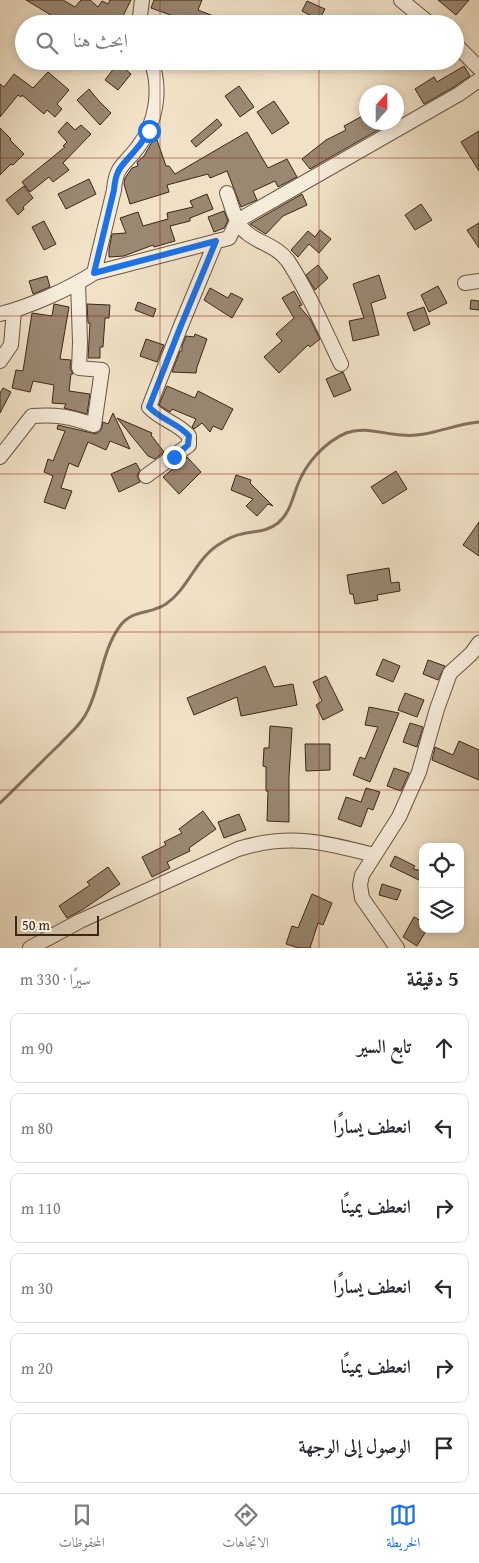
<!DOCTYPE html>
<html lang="ar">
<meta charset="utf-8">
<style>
body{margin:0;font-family:"Gentium Book Plus",Amiri,serif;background:#f7f7f7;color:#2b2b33;direction:rtl}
.controls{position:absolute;right:15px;bottom:15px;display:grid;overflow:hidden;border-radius:10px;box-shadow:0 2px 8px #0003}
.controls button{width:45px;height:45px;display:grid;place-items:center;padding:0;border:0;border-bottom:1px solid #e1e1e2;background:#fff;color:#2b2b33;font:25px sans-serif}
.compass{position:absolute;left:359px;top:85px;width:45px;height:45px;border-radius:50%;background:#fff;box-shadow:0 2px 8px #0003;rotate:21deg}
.scale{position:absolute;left:15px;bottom:12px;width:84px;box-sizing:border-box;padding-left:5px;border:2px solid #3c2619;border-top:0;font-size:14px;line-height:18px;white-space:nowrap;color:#3c2619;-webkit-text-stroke:4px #f6ecdb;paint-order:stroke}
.stop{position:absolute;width:15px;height:15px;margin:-11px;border:4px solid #1a73e8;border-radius:50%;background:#fff}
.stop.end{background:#1a73e8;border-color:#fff;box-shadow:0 1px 5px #0008}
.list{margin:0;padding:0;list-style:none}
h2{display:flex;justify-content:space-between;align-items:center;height:65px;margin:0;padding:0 20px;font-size:21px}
h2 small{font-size:16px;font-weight:400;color:#7c7c81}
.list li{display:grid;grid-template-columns:32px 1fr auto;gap:15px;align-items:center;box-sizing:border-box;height:70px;margin:0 10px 10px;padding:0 10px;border:1px solid #e1e1e2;border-radius:10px}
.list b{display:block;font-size:19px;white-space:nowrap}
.list em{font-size:16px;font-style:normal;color:#7c7c81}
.icon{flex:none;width:28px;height:28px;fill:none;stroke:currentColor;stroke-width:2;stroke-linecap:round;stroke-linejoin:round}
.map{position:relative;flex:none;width:479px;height:948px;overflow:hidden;direction:ltr}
.search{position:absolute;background:#fff;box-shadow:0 2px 8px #0003;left:15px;right:15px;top:15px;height:55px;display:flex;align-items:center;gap:12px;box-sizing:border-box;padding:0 18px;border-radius:28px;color:#7c7c81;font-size:19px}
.sheet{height:545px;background:#fff}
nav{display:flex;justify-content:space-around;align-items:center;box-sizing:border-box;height:70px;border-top:1px solid #e1e1e2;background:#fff;font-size:14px;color:#7c7c81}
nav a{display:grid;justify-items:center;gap:2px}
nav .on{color:#1a73e8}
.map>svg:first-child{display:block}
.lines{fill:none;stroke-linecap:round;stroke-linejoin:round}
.stream{stroke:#83705e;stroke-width:3}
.building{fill:#9a8873;stroke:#3c2619}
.minor-casing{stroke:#695544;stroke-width:16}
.minor{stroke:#f6ecdb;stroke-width:14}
.route{stroke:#1a73e8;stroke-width:6}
.grid{fill:none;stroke:#8f2418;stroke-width:1;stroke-opacity:0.55}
</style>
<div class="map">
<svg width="479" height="948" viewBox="0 0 479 948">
<rect width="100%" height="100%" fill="#f1e2c7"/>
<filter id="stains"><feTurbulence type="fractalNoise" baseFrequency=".004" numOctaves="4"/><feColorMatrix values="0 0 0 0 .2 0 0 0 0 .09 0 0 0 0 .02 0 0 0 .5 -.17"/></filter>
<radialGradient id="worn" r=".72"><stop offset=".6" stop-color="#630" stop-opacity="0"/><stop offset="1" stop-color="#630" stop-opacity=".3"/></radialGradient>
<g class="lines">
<path class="stream" d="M0,803C20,784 39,764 59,745C69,734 82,724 88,710C101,684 102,650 120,626C133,609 149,615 166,604C188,589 195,560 218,545C224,541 234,535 242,534C254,531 267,532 278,523C290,513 292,499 298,484C306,463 325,442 346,433C364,426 383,434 402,435C428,438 453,424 479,422"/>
</g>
<path class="building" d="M26,0H63L75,7L81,0H90L98,7L102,1L108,4L110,0H131L119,24H53L56,18Z
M154,0H202L198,10L216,17L214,24H173L176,17L151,8Z
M438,0H469L456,15Z
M307,1L325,9L319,20L302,11Z
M118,63L131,74L118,90L105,80Z
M464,66L470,76L454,87L424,104L415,89L434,77L437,82Z
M48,72L69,90L57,104L62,109L55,117L47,110L44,114L22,95L21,97L18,95L0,117V84L4,87L14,74L33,88Z
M239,86L254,107L240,117L225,96Z
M89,89L98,100L111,113L100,125L77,100Z
M274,101L289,123L272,134L257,112Z
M366,114V122H392L310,169L302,159L326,140L346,130L344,126Z
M217,119L222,125L196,147L191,141Z
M67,122L75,130L81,125L91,134L63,163L69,170L53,182L49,177L30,192L22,182L65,147L63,146L67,142L58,132Z
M0,128L11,139L10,140L24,154L13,165L11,164L0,175Z
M479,131V171L461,142Z
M247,132L268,168L287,159L297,177L278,187L275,181L253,191L257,200L241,207L227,171L210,178L208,174L167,185L169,192L130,204L124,184L125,178L132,168L138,166L137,162L144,156L152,142L157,140L166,166H169L175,174Z
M89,179L96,194L66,209L58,194Z
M24,186L33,198L23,207L24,209L18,215L6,200Z
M207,194L213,209L190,218V221L170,226L175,241L154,247L153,245L124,256L109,257V249L112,234L126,233L120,218L138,212L143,226L168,219L167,213L193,207L190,201Z
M302,194L307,205L283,216L266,234L250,224Z
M421,204L432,220L415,230L405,215Z
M224,211L228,221L224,228L214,232L208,217Z
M44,221L56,244L44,250L32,227Z
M479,223V248L467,230Z
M320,230L331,239L319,253L309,244L298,257L291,250L308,231L315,237Z
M318,265L328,278L315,290L306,275Z
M379,275L386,298L371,303L379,335L353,341L349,321L364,318L353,284Z
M47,276L50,287L33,294L29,281Z
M438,286L447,303L429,312L421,295Z
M210,288L228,298L231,293L243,299L232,318L204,300Z
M294,291L302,305L299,306L310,319L320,339L310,347L308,345L279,373L264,357L282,341L276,334L294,318L282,298Z
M471,300L479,301V310L470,309Z
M138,302L156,309L153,317L135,310Z
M54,304L69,307L60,359L71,360L70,368L73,374H71L69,391L90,394L87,414L64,408L66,404L52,403L54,385L33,381L30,392L12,388L16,370L23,371L32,313L52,316Z
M87,304L110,305L109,318H105L103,347H100V358H88L90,323H88Z
M424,307L430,324L414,331L407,313Z
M195,334L207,339L197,367L196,373L172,372L180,351H182V346L186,336L194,337Z
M146,339L164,345L157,362L140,356Z
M343,372L351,390L334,397L326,379Z
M167,386L195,398L198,391L233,409L222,430L213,426L210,432L202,423L194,429L192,427L196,419L172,409L170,412L159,405Z
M3,388L11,392L0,413V393Z
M113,413L130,449L110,441L106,450L88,442L78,467L69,463L61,488L72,491L65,509L44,502L53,476L44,472L48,459L53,461L65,431L57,429L58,425L96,434L101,430L103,422L108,424Z
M117,418L152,433L151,435L164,452L155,459L148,456Z
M187,457L201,472L179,494L163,477Z
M136,463L140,470L137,476L140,482L119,492L111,474Z
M396,471L407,489L383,504L371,487Z
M236,475L251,480L250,483L273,506L268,504L257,516L246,506L253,499L231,490Z
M479,522V556L463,545Z
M389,568L391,583L399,582L400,591L377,595L378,600L355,604L353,594H350L347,575Z
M383,659L400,666L393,682L376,675Z
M428,660L445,666L438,680L423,674Z
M265,666L274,687L293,684L297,705L241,716L237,697L194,715L187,698Z
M326,676L343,710L323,720L316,705L322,701L313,682Z
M405,693L424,700L417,717L398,710Z
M369,707L399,713L370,782L353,775L360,757L365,759L378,727L365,725Z
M410,723L423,727L417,747L403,742Z
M270,726L292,728L289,776V822L267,821L268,791H266V767L263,766L264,748H269Z
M459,741L479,750V780L432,760L435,747L453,755Z
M305,744H330V770L306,771Z
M394,768L409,773L401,791L387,786Z
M366,788L380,792L373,810L368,808L361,827L338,819L346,797L361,802Z
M203,811L216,829L189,848L190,851L167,862L170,868L152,877L142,857L166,845L164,842L182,833L179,829Z
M239,814L246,830L224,838L218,822Z
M395,856L415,866L413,869L423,871V882L390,866Z
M108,867L120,884L82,910L67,918L59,906L90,885L87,882Z
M382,884L401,890L397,900L379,895Z
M312,894L332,903L323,925L318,923L310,948H299L286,944L292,926L298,928Z
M414,917L423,922V929H427L417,946L403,937Z"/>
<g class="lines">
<defs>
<path id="minor" d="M401,0L430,24
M139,24L142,0
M455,44L479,68
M227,193C232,206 235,224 247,233C261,244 277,246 288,261C309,293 324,329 341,364
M94,273L114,190C116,165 124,166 138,147C156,124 162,89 151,61
M465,283L479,281
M0,314C29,307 69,289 94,273L229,238L237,221L459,94L479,80
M0,361L11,345L14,311
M0,457L32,416C58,414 70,417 94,425L102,370L79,368L80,342L78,283
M146,476L189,445V436C178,423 161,420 149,407L180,328L216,241
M30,948L80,921L238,849C289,833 324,842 374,855
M397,948L362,898L360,885L362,875L399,817L419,772L437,709L450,673L471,654L479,643"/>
</defs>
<use href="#minor" class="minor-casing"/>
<use href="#minor" class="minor"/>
</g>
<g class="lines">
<path class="route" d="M149,131C145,136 142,143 137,148C123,166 116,166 114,190L94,273L216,241L180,328L149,407C161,420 178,423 189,436L188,445L174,457"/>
</g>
<path class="grid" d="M160,0V24M319,0V24M160,61V948M319,61V948M0,158H479M0,316H479M0,474H479M0,632H479M0,790H479"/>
<rect width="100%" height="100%" filter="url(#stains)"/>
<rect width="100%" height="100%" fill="url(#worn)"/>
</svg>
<div class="controls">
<button><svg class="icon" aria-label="locate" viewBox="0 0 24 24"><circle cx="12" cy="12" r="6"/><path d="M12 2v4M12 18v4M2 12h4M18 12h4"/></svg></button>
<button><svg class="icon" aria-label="layers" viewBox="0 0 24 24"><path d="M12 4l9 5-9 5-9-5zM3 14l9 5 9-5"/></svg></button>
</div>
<svg class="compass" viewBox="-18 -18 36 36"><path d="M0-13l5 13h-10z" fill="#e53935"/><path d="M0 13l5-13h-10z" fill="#7c7c81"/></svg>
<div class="scale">50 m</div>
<div class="stop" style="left:149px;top:131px"></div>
<div class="stop end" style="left:174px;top:457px"></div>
<div class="search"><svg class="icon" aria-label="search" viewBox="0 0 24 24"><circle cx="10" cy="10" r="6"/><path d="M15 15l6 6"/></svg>ابحث هنا</div>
</div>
<section class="sheet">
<h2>5 دقيقة<small>سيرًا · 330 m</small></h2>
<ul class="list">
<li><svg class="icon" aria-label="ahead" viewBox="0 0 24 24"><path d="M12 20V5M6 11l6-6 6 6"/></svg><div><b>تابع السير</b></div><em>90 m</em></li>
<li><svg class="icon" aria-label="left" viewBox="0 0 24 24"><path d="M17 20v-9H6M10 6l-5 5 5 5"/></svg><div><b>انعطف يسارًا</b></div><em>80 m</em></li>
<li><svg class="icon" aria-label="right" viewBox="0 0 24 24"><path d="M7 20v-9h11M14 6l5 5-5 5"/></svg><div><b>انعطف يمينًا</b></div><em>110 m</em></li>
<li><svg class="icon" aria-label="left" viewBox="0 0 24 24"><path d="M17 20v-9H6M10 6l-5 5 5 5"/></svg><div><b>انعطف يسارًا</b></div><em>30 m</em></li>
<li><svg class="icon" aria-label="right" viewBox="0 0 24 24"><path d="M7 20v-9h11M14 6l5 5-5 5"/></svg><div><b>انعطف يمينًا</b></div><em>20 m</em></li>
<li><svg class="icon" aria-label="arrive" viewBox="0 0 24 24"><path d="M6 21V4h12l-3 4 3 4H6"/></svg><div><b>الوصول إلى الوجهة</b></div></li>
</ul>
</section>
<nav>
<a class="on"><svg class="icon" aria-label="map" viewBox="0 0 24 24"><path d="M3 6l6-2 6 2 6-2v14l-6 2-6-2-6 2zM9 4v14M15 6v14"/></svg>الخريطة</a>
<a><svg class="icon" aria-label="directions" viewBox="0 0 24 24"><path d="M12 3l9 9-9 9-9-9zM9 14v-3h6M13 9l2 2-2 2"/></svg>الاتجاهات</a>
<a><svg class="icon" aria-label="saved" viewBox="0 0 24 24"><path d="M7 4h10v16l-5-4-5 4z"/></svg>المحفوظات</a>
</nav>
